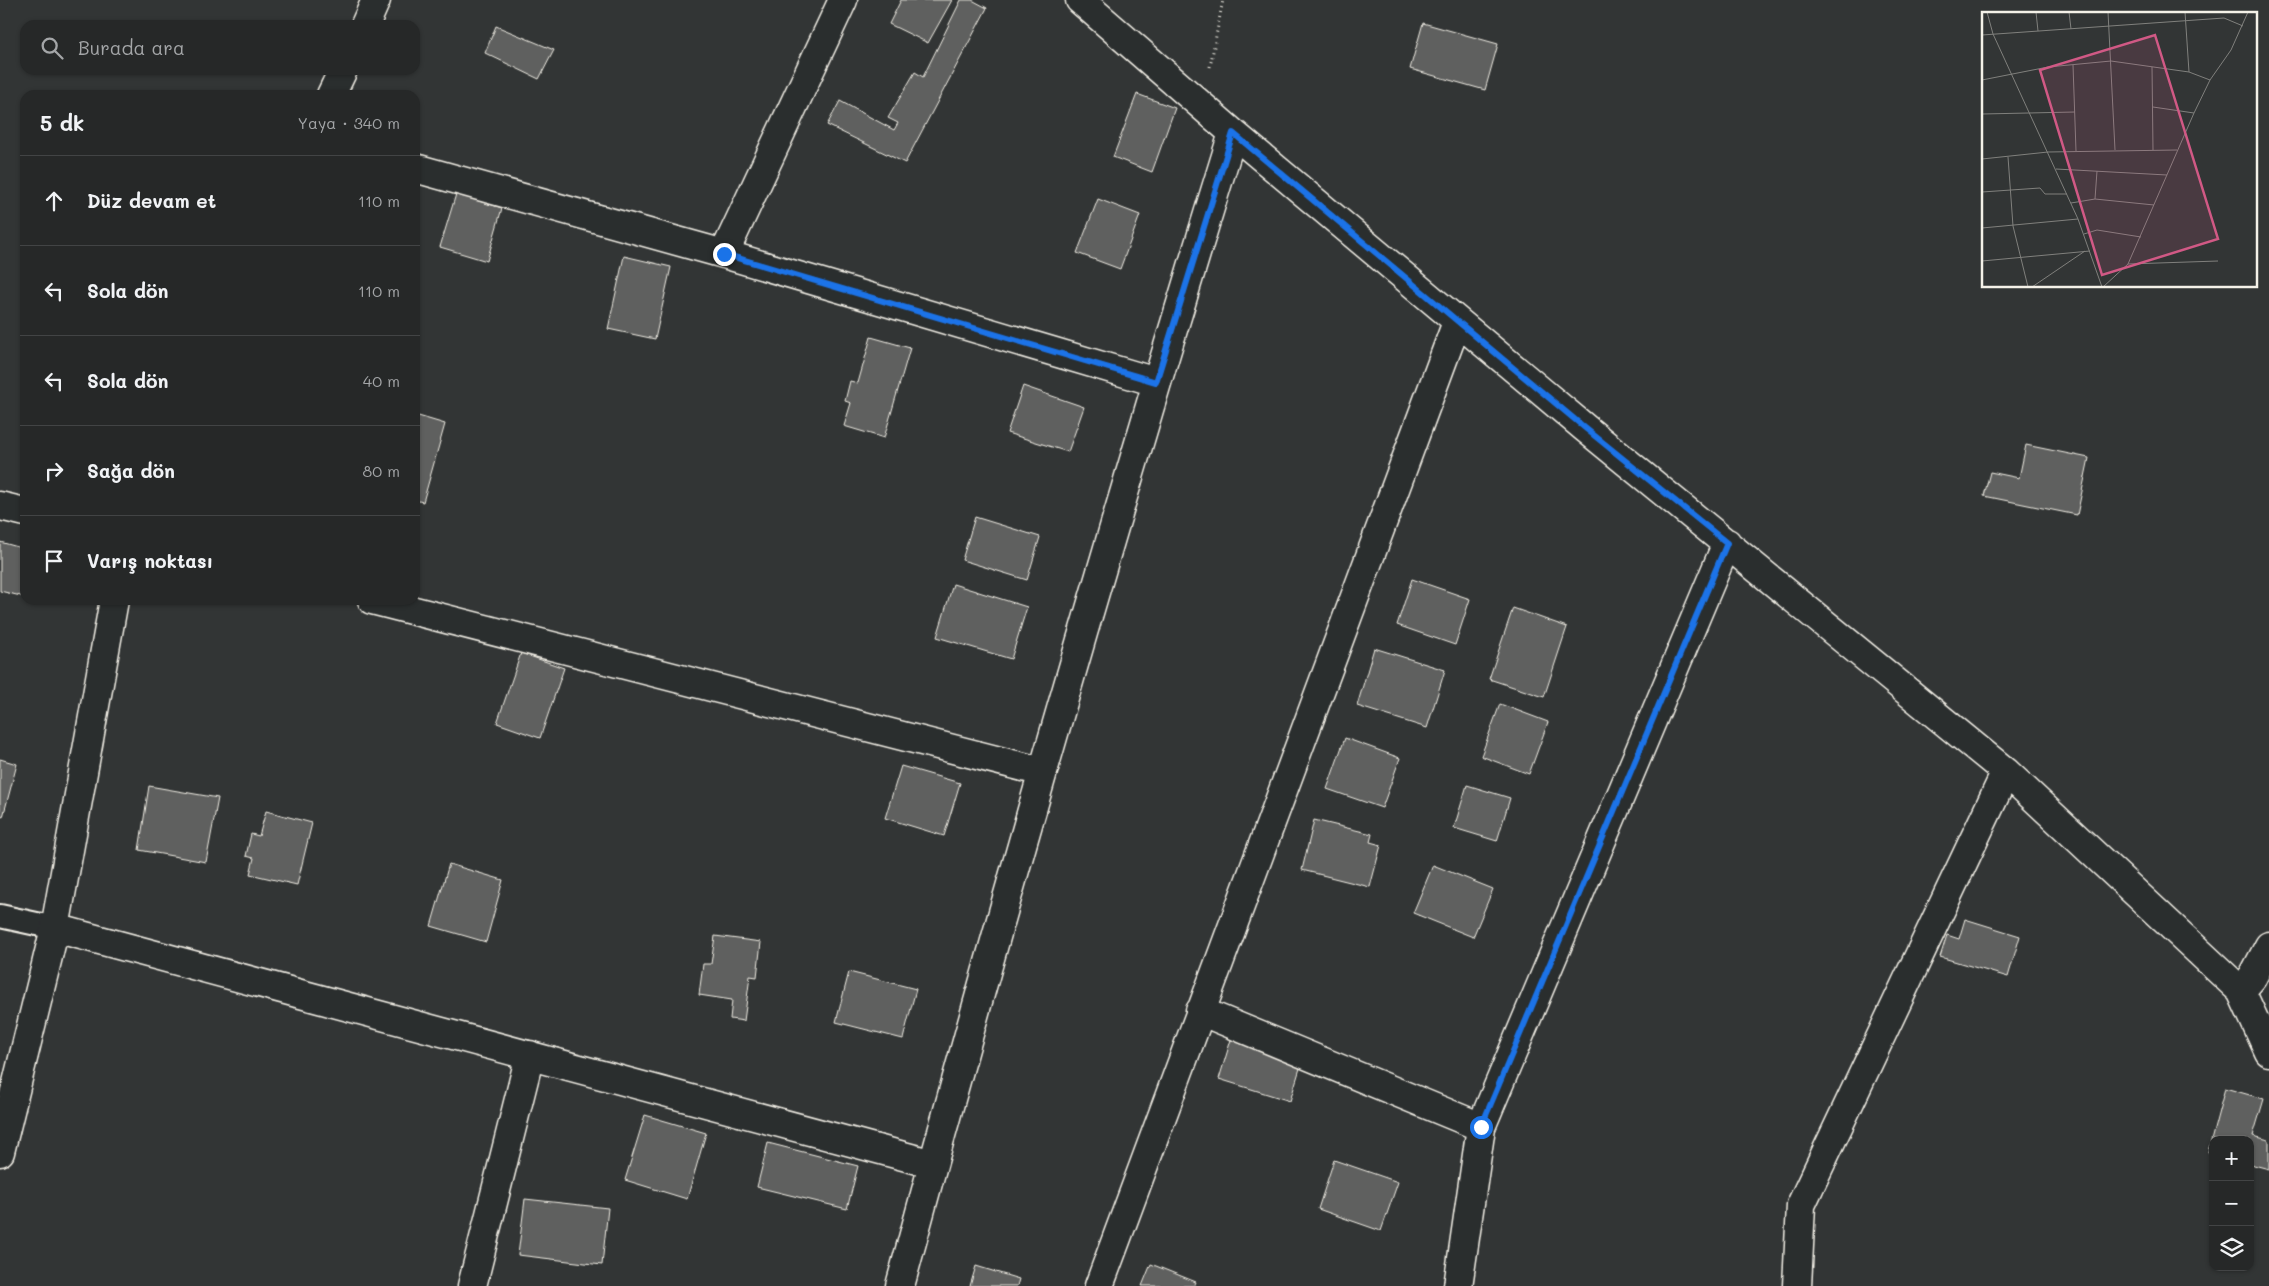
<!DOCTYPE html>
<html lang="tr">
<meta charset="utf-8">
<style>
body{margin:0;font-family:Mali,sans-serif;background:#323434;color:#f1f3f6}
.controls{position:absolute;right:15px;bottom:15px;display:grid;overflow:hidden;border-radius:10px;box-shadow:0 1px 4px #0004}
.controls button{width:45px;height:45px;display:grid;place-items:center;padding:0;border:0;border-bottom:1px solid #424445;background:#262828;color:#f1f3f6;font:25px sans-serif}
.stop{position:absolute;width:15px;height:15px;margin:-11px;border:4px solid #1a73e8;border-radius:50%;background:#fff}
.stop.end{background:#1a73e8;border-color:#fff;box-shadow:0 1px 5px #0008}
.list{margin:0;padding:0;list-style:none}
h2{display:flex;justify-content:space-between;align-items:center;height:65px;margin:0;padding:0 20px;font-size:21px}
h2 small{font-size:16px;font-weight:400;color:#a4a6a8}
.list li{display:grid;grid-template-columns:32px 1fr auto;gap:15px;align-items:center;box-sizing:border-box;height:90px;padding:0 20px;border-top:1px solid #424445}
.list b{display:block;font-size:19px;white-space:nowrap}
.list em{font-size:16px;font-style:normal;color:#a4a6a8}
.icon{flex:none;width:28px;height:28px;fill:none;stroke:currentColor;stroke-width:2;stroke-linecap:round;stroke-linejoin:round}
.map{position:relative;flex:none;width:2269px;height:1286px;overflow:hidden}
.search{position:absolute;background:#262828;box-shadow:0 1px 4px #0004;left:20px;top:20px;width:400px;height:55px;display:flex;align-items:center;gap:12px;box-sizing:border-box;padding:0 18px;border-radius:15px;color:#a4a6a8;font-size:19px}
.panel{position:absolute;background:#262828;box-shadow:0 1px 4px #0004;left:20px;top:90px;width:400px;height:515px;border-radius:15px}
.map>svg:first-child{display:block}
.building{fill:#5f605f;stroke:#f4f1e8}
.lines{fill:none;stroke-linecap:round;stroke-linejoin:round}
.lane-casing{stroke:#f4f1e8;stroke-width:26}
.street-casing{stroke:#f4f1e8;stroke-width:31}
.path{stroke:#f4f1e8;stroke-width:3;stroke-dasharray:1 4;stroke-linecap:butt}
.lane{stroke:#2a2d2e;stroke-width:22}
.street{stroke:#2a2d2e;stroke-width:28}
.route{stroke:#1a73e8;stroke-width:6}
.inset-road{fill:none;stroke:#80807d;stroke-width:1}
.view{fill:#d15985;fill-opacity:0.15;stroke:#d15985;stroke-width:2.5}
.inset-edge{fill:none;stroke:#f4f1e8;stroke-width:2.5}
</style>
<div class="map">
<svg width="2269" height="1286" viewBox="0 0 2269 1286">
<rect width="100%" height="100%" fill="#323535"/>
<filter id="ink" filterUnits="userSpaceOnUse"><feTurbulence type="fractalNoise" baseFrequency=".02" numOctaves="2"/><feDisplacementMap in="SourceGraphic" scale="10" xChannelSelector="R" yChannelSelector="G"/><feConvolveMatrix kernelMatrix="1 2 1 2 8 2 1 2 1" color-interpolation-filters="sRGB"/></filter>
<g filter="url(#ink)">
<path class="building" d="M901,0H952L928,43L889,24Z
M961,0H972L987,8L905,163L827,125L840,101L894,130L898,123L888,118L915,72L923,77Z
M1423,23L1498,44L1485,90L1410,69Z
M496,26L554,50L539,79L485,53Z
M1137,94L1175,108L1152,172L1113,157Z
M456,194L502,208L487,261L440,247Z
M1098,199L1140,215L1120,269L1077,253Z
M624,256L671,267L655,339L608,329Z
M871,337L910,348L884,438L844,426L851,403L845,401L850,381L858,383Z
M1023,386L1084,407L1068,452L1007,433Z
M415,415L445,424L423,502L415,500Z
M2026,445L2089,458L2077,515L1984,496L1990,472L2019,478Z
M975,517L1040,537L1027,580L962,560Z
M0,542L25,549V597L0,591Z
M1412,579L1470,599L1455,645L1397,625Z
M953,584L1027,607L1011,659L937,637Z
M1513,608L1567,627L1544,697L1489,679Z
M1374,648L1445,670L1427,728L1357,706Z
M521,653L564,668L540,738L497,723Z
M1500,704L1548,722L1529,774L1481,756Z
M1345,738L1400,758L1382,808L1327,789Z
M0,759L17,764L3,817L0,816Z
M901,766L960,783L944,836L885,818Z
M1467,785L1510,798L1497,841L1454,828Z
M149,786L218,798L206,862L139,850Z
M266,811L312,823L297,885L250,874L254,858L246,856L251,834L259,836Z
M1314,820L1372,834L1370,842L1381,845L1370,887L1302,870Z
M449,864L503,880L486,942L431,926Z
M1433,865L1493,889L1473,937L1413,913Z
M1965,919L2020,936L2008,977L1940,957L1947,935L1959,939Z
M715,936L761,942L757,977L750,976L744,1021L730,1019L732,1000L699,995L703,964H711Z
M849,972L916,989L903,1039L836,1022Z
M1233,1033L1304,1055L1290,1101L1219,1079Z
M2225,1088L2264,1099L2253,1136L2269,1140V1169L2250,1164V1140H2213V1154L2208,1152Z
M645,1115L706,1133L687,1199L625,1180Z
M768,1143L858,1166L847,1209L757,1187Z
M1334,1160L1398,1182L1381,1231L1318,1209Z
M525,1199L608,1208L602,1265L518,1255Z
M1151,1264L1196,1282L1194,1286H1142Z
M976,1266L1019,1279L1017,1286H970Z"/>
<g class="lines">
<defs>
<path id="lane" d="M0,916L55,928"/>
<path id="street" d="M1080,0L1233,133L1585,428L2006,772L2241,991L2269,1052
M365,25L376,0
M331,95L343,70
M415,168L724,254L1156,382
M724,254L843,0
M0,506L25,512
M372,600L1043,772
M55,928L933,1164
M2241,991L2252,978L2269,946
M1200,1011L1481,1127
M0,1152L55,928L114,600
M472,1286L530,1055
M900,1286C1004,900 1115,515 1233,133
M1099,1286L1457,322
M1458,1286L1481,1127L1727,543
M1797,1286L1801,1205L2006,772"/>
</defs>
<use href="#lane" class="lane-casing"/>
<use href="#street" class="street-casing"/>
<path class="path" d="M1210,67L1223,0"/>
<use href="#lane" class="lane"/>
<use href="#street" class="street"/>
</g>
</g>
<g class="lines" filter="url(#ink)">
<path class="route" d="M724,254L1156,382L1233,133L1585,428L1727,543L1481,1127"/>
</g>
<g transform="translate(1982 12)">
<rect width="275" height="275" fill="#323535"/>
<path class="inset-road" d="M5,0L11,22L96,207L120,275M54,0L56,19M87,0L89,17M126,0L133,138M203,0L207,60M0,23L242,6L261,14M91,53L94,139M170,55L171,138M0,68L66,55L129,49L207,60L228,68M171,95L212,101M0,102L93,100M26,145L31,214L46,275M0,147L66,140L195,138M74,157L185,163M0,180L58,176L63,182H85M113,187L115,159M89,191L113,187L172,193M0,216L96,207M102,222L115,218L159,225M0,249L108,239M146,252L236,249M50,275L103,239M121,275L146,252L212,101L228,68L249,38L266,0"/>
<path class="view" d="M173,23L236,227L120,263L58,58Z"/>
<rect width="275" height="275" class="inset-edge"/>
</g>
</svg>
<div class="controls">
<button>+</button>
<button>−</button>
<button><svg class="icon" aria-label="layers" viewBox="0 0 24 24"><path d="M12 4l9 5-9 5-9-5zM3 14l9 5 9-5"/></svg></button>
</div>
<div class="stop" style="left:1481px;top:1127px"></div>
<div class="stop end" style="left:724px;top:254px"></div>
<div class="search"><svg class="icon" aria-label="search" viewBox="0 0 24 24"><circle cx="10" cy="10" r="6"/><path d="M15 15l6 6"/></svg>Burada ara</div>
<section class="panel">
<h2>5 dk<small>Yaya · 340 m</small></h2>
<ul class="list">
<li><svg class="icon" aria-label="ahead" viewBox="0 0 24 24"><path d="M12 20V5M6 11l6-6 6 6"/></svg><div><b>Düz devam et</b></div><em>110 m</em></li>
<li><svg class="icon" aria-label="left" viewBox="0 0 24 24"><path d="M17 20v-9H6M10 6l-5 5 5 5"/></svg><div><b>Sola dön</b></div><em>110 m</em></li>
<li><svg class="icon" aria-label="left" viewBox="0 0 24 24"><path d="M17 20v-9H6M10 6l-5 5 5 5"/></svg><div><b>Sola dön</b></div><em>40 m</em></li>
<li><svg class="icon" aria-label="right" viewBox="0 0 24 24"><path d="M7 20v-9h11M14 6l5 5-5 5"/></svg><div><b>Sağa dön</b></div><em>80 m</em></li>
<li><svg class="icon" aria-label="arrive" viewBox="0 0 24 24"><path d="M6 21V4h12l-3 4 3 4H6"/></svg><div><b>Varış noktası</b></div></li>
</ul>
</section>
</div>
